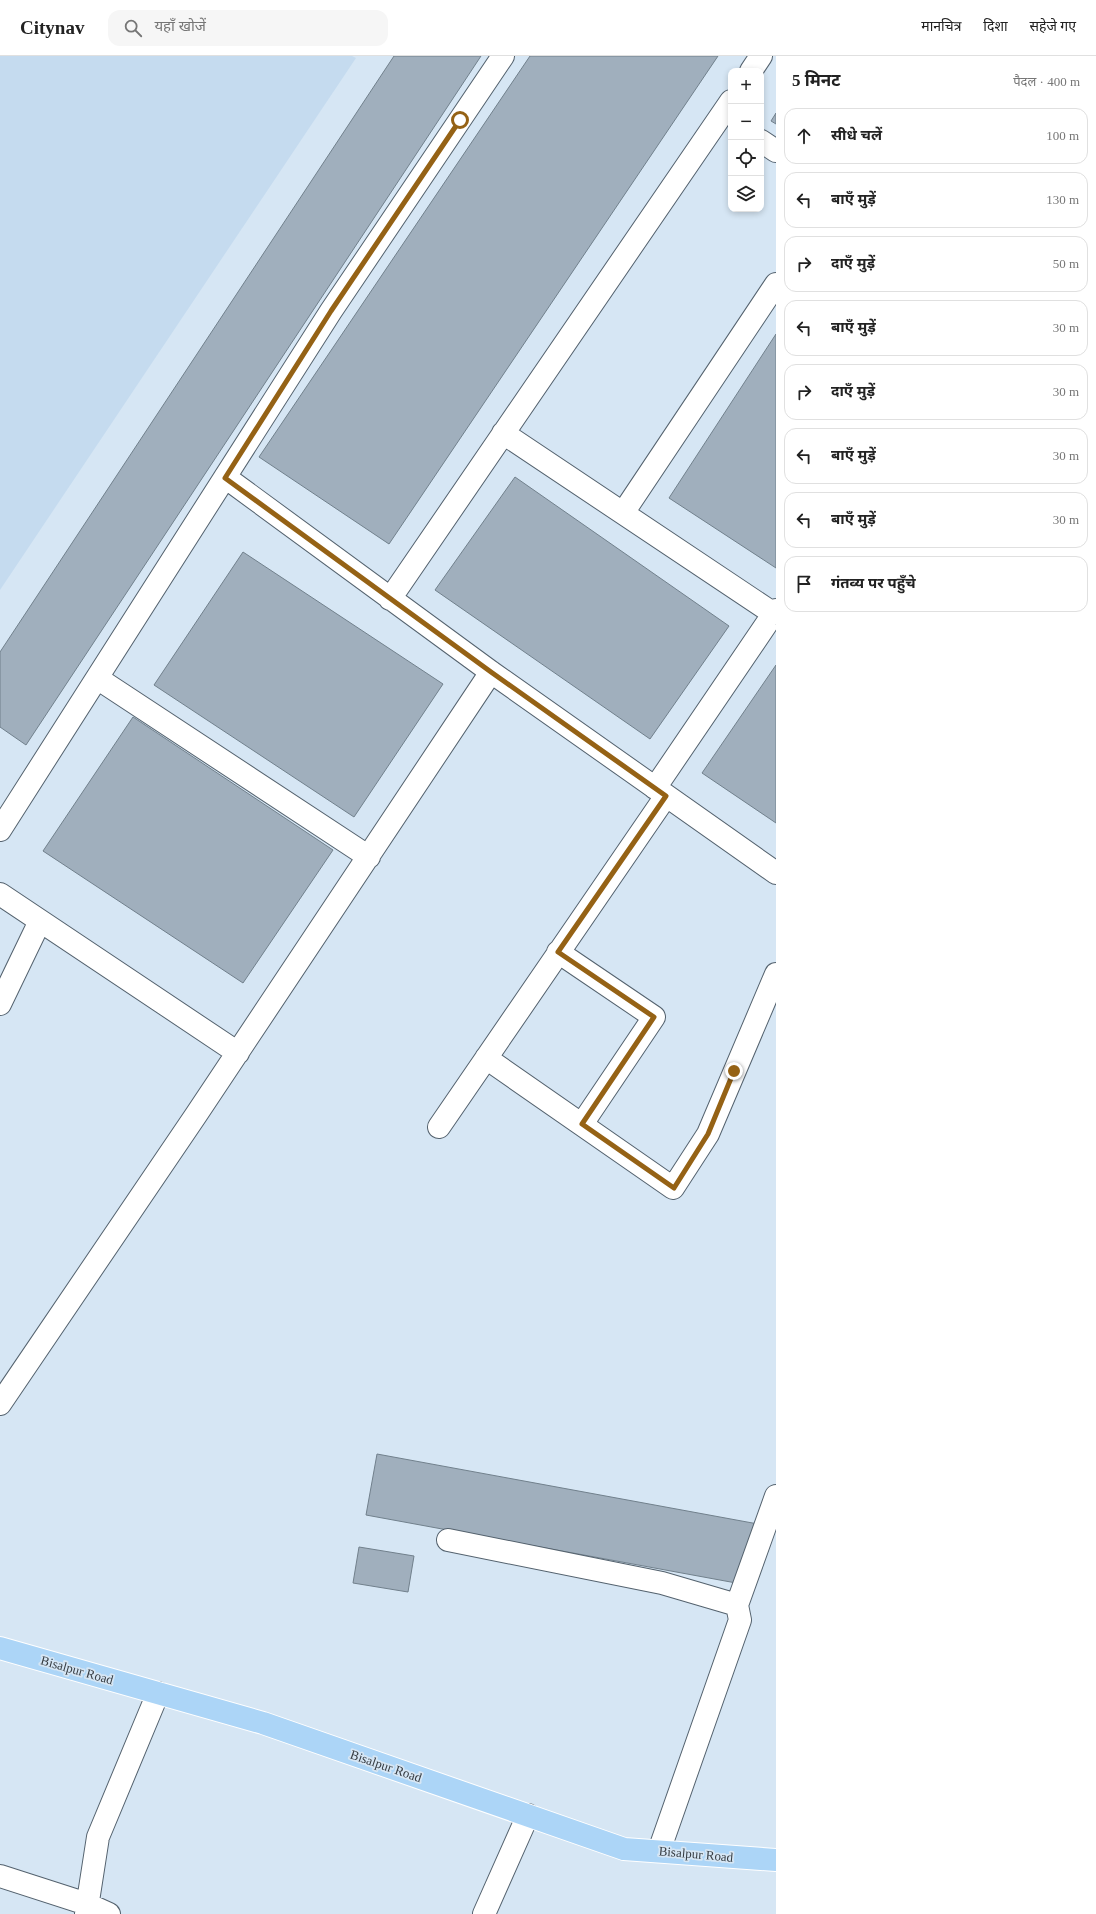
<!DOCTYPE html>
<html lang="hi">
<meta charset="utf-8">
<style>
body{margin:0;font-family:"Times New Roman","Noto Sans Devanagari",serif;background:#f6f6f6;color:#222}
.controls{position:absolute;right:12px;top:12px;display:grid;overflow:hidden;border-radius:8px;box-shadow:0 2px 6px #0003}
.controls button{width:36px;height:36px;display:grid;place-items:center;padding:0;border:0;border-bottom:1px solid #e0e0e0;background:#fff;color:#222;font:20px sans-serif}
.stop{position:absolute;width:12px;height:12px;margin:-9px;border:3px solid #956215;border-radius:50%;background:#fff}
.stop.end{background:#956215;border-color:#fff;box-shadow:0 1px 4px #0008}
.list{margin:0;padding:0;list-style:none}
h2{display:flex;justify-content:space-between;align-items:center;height:52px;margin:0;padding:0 16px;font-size:17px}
h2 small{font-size:13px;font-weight:400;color:#767676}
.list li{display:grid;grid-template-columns:26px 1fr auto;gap:12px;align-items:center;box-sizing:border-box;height:56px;margin:0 8px 8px;padding:0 8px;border:1px solid #e0e0e0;border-radius:12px}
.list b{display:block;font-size:15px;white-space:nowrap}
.list em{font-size:13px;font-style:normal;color:#767676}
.icon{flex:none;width:22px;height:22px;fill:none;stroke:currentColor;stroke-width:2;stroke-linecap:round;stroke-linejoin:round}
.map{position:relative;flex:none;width:776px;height:1858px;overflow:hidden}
header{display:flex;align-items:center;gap:24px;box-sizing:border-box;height:56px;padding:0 20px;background:#fff;border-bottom:1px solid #e0e0e0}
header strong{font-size:19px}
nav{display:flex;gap:22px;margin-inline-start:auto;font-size:14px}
.search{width:280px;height:36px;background:#f6f6f6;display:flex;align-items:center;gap:10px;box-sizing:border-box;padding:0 14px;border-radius:12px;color:#767676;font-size:15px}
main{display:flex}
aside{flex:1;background:#fff}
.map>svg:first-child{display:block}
.built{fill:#c5dbef}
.building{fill:#a0afbd;stroke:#71808c}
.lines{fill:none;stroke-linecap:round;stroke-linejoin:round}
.minor-casing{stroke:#54626e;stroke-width:24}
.major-casing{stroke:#fff;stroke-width:24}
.minor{stroke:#fff;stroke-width:22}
.major{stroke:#acd5f7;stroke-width:22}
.route{stroke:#956215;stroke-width:5}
.labels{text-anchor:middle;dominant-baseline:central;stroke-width:3.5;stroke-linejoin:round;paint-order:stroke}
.street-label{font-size:13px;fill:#363c42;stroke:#d6e6f4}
</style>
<header>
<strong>Citynav</strong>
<div class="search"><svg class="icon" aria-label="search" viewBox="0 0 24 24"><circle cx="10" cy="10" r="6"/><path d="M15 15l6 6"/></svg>यहाँ खोजें</div>
<nav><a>मानचित्र</a><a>दिशा</a><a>सहेजे गए</a></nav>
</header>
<main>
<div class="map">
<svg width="776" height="1858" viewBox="0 0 776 1858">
<rect width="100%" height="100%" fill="#d6e6f4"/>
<path class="built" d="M0,0H352L356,2L0,534Z"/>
<path class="building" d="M394,0H481L26,689L0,671V596Z
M530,0H718L389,488L259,401Z
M776,57V68L771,65Z
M776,278V512L669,442Z
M515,421L729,570L650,683L435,534Z
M243,496L443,628L354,761L154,629Z
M776,609V767L702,717Z
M133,661L333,794L243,927L43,795Z
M377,1398L758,1468L747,1529L366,1459Z
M359,1491L414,1500L408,1536L353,1527Z"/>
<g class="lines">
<defs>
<path id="minor" d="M751,15L761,0
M761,85L776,95
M503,377L774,558
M225,421L491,616L776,817
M623,457L776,228
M390,543L731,45
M97,622L369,801
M655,732L776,554
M0,774L331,255L503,0
M0,838L238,997
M558,896L654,961L582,1068
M0,948L40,865
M486,1002L673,1132L708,1078L776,918
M439,1071L666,740
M0,1348L196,1059L491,616
M448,1484L662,1527L737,1549
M659,1795L740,1564L737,1549L776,1440
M0,1820L87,1848L109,1858
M86,1858L98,1781L158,1637
M484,1858L528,1759"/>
<path id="major" d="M0,1592L263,1667L624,1793L776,1804"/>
</defs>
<use href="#minor" class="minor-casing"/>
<use href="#major" class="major-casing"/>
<use href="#minor" class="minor"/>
<use href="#major" class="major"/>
</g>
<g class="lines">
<path class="route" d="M460,64L331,255L225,422L491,616L666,740L558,896L654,961L582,1068L674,1132L708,1078L734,1015"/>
</g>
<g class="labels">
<g class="street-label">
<text transform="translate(77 1614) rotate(16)">Bisalpur Road</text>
<text transform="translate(386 1710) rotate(19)">Bisalpur Road</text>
<text transform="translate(696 1798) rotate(5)">Bisalpur Road</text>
</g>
</g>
</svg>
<div class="controls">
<button>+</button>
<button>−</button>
<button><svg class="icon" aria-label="locate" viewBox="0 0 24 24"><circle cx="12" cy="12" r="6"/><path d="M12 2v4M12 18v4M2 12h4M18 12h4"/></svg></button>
<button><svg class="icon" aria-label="layers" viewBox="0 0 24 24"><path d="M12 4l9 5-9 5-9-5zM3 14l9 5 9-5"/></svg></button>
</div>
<div class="stop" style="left:460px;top:64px"></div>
<div class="stop end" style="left:734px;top:1015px"></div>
</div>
<aside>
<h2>5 मिनट<small>पैदल · 400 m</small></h2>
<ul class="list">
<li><svg class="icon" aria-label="ahead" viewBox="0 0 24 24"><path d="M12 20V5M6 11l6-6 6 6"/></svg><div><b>सीधे चलें</b></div><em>100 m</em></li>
<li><svg class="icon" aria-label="left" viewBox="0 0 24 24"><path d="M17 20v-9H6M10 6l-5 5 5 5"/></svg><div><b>बाएँ मुड़ें</b></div><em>130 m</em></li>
<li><svg class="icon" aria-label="right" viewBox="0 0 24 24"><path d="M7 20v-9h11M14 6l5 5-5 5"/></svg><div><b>दाएँ मुड़ें</b></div><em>50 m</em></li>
<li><svg class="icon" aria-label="left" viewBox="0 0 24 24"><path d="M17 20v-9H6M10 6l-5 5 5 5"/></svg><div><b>बाएँ मुड़ें</b></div><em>30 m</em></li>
<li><svg class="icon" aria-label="right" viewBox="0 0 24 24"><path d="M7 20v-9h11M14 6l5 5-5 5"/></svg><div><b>दाएँ मुड़ें</b></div><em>30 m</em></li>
<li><svg class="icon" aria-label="left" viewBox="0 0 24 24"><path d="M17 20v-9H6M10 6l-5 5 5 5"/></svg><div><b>बाएँ मुड़ें</b></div><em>30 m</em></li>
<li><svg class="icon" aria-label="left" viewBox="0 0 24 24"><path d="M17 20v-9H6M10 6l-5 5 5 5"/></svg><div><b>बाएँ मुड़ें</b></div><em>30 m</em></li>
<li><svg class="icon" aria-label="arrive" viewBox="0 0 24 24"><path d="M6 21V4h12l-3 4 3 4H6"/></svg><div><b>गंतव्य पर पहुँचे</b></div></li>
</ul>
</aside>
</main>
